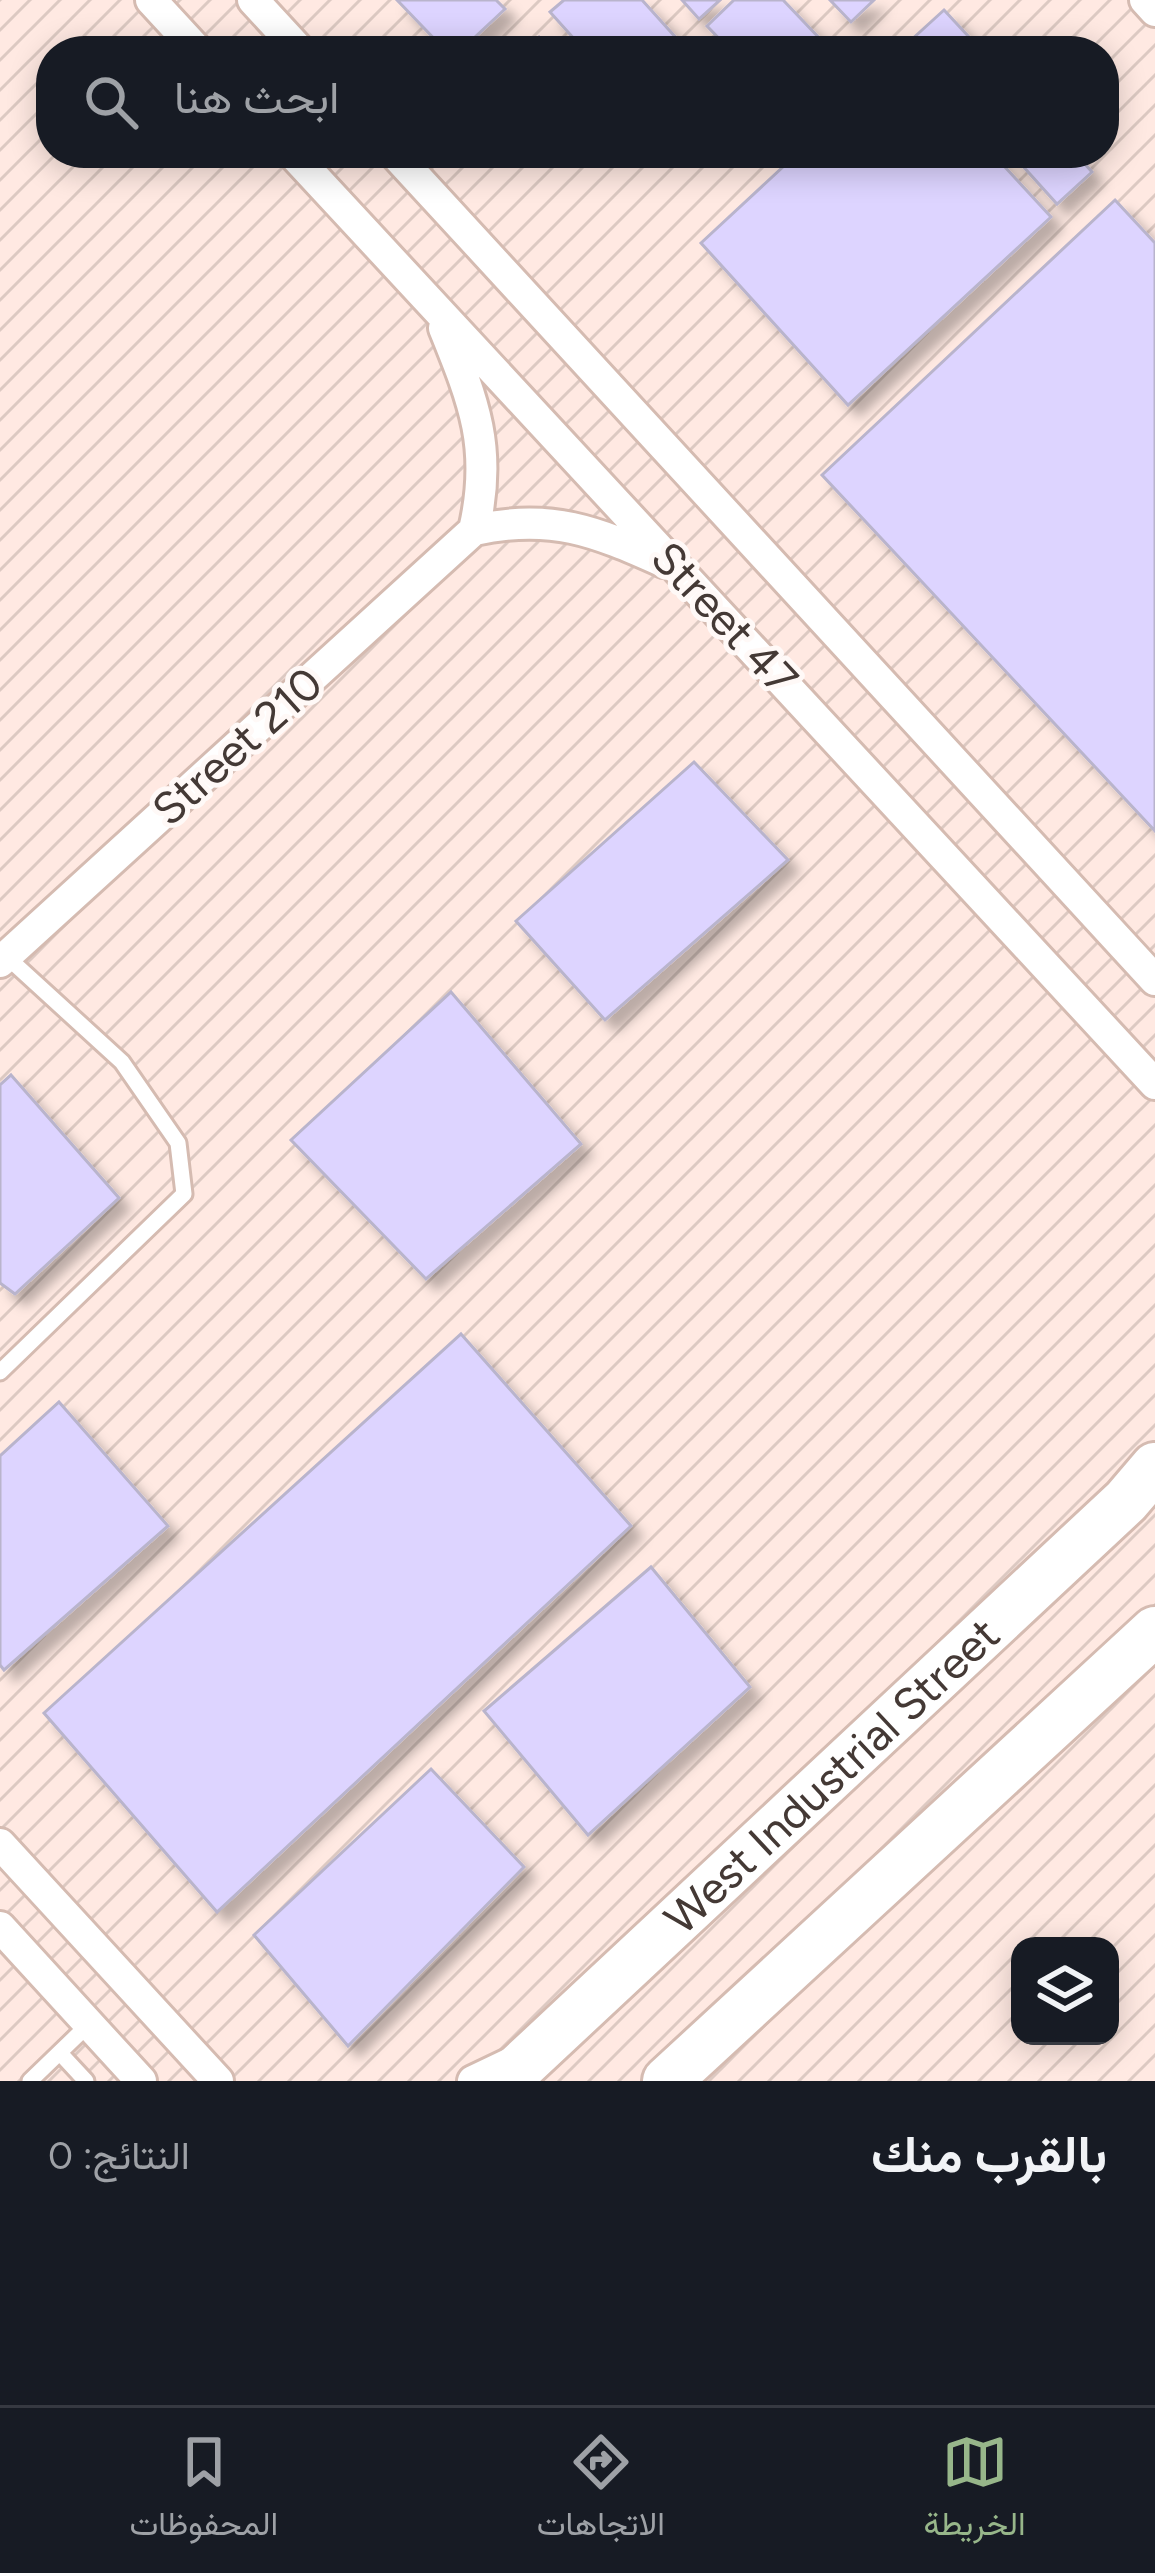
<!DOCTYPE html>
<html lang="ar">
<meta charset="utf-8">
<style>
body{margin:0;font-family:Figtree,Vazirmatn,sans-serif;background:#242831;color:#f1f3f6;direction:rtl}
.controls{position:absolute;right:36px;bottom:36px;display:grid;overflow:hidden;border-radius:24px;box-shadow:0 6px 30px #0003}
.controls button{width:108px;height:108px;display:grid;place-items:center;padding:0;border:0;border-bottom:3px solid #363941;background:#171b24;color:#f1f3f6;font:60px sans-serif}
.list{margin:0;padding:0;list-style:none}
h2{display:flex;justify-content:space-between;align-items:center;height:156px;margin:0;padding:0 48px;font-size:51px}
h2 small{font-size:39px;font-weight:400;color:#9ea1a6}
.icon{flex:none;width:66px;height:66px;fill:none;stroke:currentColor;stroke-width:2;stroke-linecap:round;stroke-linejoin:round}
.map{position:relative;flex:none;width:1155px;height:2081px;overflow:hidden;direction:ltr}
.search{position:absolute;background:#171b24;box-shadow:0 6px 30px #0003;left:36px;right:36px;top:36px;height:132px;display:flex;align-items:center;gap:30px;box-sizing:border-box;padding:0 42px;border-radius:48px;color:#9ea1a6;font-size:45px}
.sheet{height:324px;background:#171b24}
nav{display:flex;justify-content:space-around;align-items:center;box-sizing:border-box;height:168px;border-top:3px solid #363941;background:#171b24;font-size:33px;color:#9ea1a6}
nav a{display:grid;justify-items:center;gap:6px}
nav .on{color:#97b68a}
.map>svg:first-child{display:block}
.industrial{fill:url(#industrial-furrows);fill-rule:evenodd}
.building{fill:#ddd4ff;stroke:#b9b4cc;stroke-width:3;filter:url(#shadow)}
.lines{fill:none;stroke-linecap:round;stroke-linejoin:round}
.service-casing{stroke:#d5bbb1;stroke-width:21}
.minor-casing{stroke:#d5bbb1;stroke-width:36}
.primary-casing{stroke:#d5bbb1;stroke-width:54}
.service{stroke:#fff;stroke-width:15}
.minor{stroke:#fff;stroke-width:30}
.primary{stroke:#fff;stroke-width:48}
.labels{text-anchor:middle;dominant-baseline:central;stroke-width:10;stroke-linejoin:round;paint-order:stroke}
.street-label{font-size:45px;fill:#443935;stroke:#fff9f7}
</style>
<div class="map">
<svg width="1155" height="2081" viewBox="0 0 1155 2081">
<defs>
<pattern id="industrial-furrows" width="10" height="10" patternUnits="userSpaceOnUse" patternTransform="scale(3)"><rect width="10" height="10" fill="#ffe9e2"/><path d="M-1 1l2-2M0 10L10 0M9 11l2-2" fill="none" stroke="#dcc9c2"/></pattern>
<filter id="shadow"><feDropShadow dx="11" dy="11" stdDeviation="6" flood-color="#0004"/></filter>
</defs>
<rect width="100%" height="100%" fill="#fff9f7"/>
<path class="industrial" d="M0,0H1155V2081H0ZM51,51H1104V153H51ZM1020,1946H1110V2036H1020Z"/>
<path class="building" d="M397,0H496L505,9L460,51H446Z
M564,0H642L678,40L666,51H585L550,12Z
M682,0H720L699,19Z
M734,0H783L823,42L814,51H731L707,26Z
M830,0H874L851,22Z
M944,10L982,51H919L910,41Z
M539,37L552,51H524Z
M798,153H992L1051,217L848,405L701,243Z
M1011,153H1075L1092,172L1057,204Z
M1115,200L1155,243V831L822,475Z
M694,762L788,860L605,1020L516,921Z
M451,992L581,1144L426,1279L291,1140Z
M11,1075L119,1198L15,1294L0,1283V1085Z
M461,1334L631,1526L217,1912L44,1713Z
M59,1402L168,1526L4,1670L0,1665V1456Z
M651,1567L750,1687L588,1835L484,1711Z
M431,1769L524,1867L348,2046L254,1935Z"/>
<g class="lines">
<defs>
<path id="service" d="M0,1372L184,1194L178,1143L122,1062L6,956
M60,2053L86,2081
M30,2081L89,2024"/>
<path id="minor" d="M151,0L198,51
M253,0L300,51
M1145,0L1155,11
M292,153L1155,1084
M394,153L1155,980
M444,328C474,402 493,449 474,530
M0,962L474,530C551,513 595,531 664,562
M0,1844L218,2081
M0,1927L141,2081
M473,2081L517,2060"/>
<g id="primary">
<path id="s1" d="M505,2081L1126,1501L1155,1467"/>
<path d="M667,2081L1155,1631"/>
</g>
</defs>
<use href="#service" class="service-casing"/>
<use href="#minor" class="minor-casing"/>
<use href="#primary" class="primary-casing"/>
<use href="#service" class="service"/>
<use href="#minor" class="minor"/>
<use href="#primary" class="primary"/>
</g>
<g class="labels">
<g class="street-label">
<text transform="translate(725 618) rotate(47)">Street 47</text>
<text transform="translate(237 746) rotate(-42)">Street 210</text>
<text stroke="none"><textPath href="#s1" startOffset="447">West Industrial Street</textPath></text>
</g>
</g>
</svg>
<div class="controls">
<button><svg class="icon" aria-label="layers" viewBox="0 0 24 24"><path d="M12 4l9 5-9 5-9-5zM3 14l9 5 9-5"/></svg></button>
</div>
<div class="search"><svg class="icon" aria-label="search" viewBox="0 0 24 24"><circle cx="10" cy="10" r="6"/><path d="M15 15l6 6"/></svg>ابحث هنا</div>
</div>
<section class="sheet">
<h2>بالقرب منك<small>النتائج: 0</small></h2>
<ul class="list">
</ul>
</section>
<nav>
<a class="on"><svg class="icon" aria-label="map" viewBox="0 0 24 24"><path d="M3 6l6-2 6 2 6-2v14l-6 2-6-2-6 2zM9 4v14M15 6v14"/></svg>الخريطة</a>
<a><svg class="icon" aria-label="directions" viewBox="0 0 24 24"><path d="M12 3l9 9-9 9-9-9zM9 14v-3h6M13 9l2 2-2 2"/></svg>الاتجاهات</a>
<a><svg class="icon" aria-label="saved" viewBox="0 0 24 24"><path d="M7 4h10v16l-5-4-5 4z"/></svg>المحفوظات</a>
</nav>
